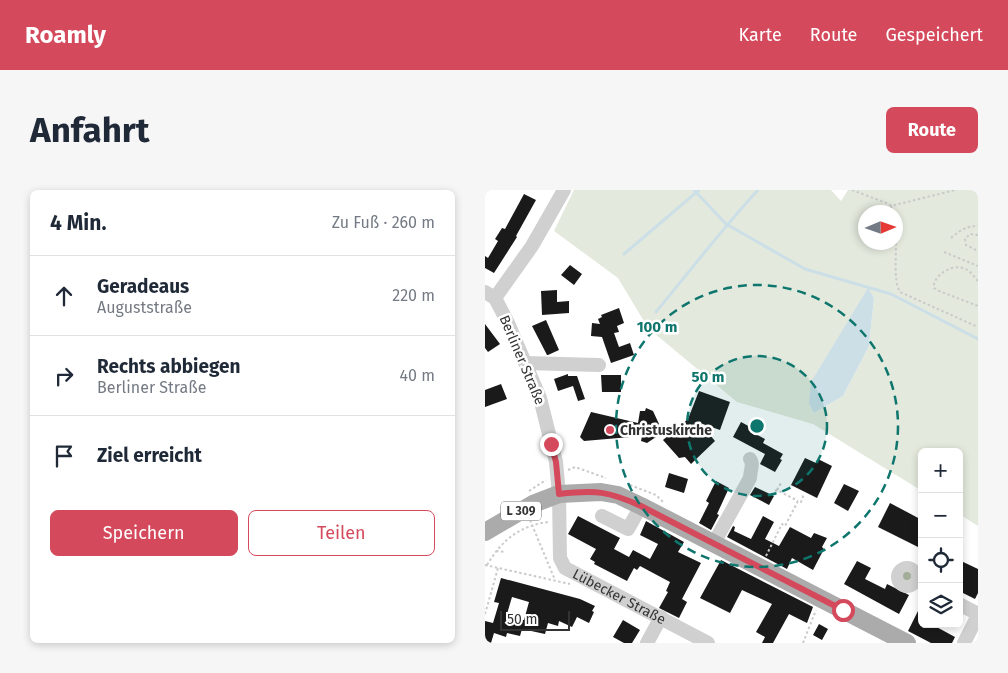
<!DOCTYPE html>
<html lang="de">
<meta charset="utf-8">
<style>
body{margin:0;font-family:"Fira Sans",sans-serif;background:#f6f6f7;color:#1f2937}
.controls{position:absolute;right:15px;bottom:15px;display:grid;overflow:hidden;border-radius:8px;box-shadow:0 2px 8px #0003}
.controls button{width:45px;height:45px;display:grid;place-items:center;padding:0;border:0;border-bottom:1px solid #e0e1e3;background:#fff;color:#1f2937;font:25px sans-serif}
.compass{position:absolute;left:373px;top:15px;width:45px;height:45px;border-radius:50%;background:#fff;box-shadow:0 2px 8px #0003;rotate:88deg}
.scale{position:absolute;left:15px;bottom:12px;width:70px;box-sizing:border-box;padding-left:5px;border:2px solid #333;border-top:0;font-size:14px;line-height:18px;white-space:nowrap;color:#333;-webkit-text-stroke:4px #fff;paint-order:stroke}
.stop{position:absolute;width:15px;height:15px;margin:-11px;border:4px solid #d44a5c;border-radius:50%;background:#fff}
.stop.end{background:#d44a5c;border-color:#fff;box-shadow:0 1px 5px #0008}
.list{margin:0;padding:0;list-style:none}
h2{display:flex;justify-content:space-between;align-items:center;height:65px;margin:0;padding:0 20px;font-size:21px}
h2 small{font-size:16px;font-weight:400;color:#747a83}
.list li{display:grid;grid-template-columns:32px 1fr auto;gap:15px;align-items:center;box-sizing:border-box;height:80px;padding:0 20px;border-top:1px solid #e0e1e3}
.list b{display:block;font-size:19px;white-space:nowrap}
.list p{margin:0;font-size:16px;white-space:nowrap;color:#747a83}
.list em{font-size:16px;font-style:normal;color:#747a83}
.actions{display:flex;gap:10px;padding:15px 20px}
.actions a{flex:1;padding:11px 0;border:1px solid #d44a5c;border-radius:8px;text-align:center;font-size:18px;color:#d44a5c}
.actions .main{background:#d44a5c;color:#fff}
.icon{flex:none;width:28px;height:28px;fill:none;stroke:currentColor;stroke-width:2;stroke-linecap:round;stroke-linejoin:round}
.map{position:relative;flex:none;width:493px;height:453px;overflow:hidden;border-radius:8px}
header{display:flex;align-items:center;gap:30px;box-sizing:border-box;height:70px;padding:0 25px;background:#d44a5c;color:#fff}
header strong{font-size:24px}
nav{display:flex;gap:28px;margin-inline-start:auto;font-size:18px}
.intro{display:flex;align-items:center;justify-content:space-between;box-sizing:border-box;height:120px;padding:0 30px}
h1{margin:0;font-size:35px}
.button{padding:12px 22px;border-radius:8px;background:#d44a5c;color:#fff;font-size:18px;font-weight:700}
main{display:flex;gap:30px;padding:0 30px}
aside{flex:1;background:#fff;border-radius:8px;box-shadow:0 2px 8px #0003}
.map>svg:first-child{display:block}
.green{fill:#e3e9dd;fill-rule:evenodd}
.water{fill:#ccdfe7}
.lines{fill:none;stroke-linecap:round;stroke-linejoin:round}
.stream{stroke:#ccdfe7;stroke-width:3}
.building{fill:#1a1a1a;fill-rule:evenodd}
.path{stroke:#cacaca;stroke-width:2;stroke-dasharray:2.5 2.5;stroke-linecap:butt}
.minor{stroke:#d0d0d0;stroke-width:14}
.major{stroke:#ababab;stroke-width:18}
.tree{fill:#a3ae98}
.route{stroke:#d44a5c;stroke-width:6}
.ring{fill:none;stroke:#0f766e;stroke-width:2.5;stroke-dasharray:9 6}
.poi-dot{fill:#d44a5c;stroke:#fff;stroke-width:2}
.labels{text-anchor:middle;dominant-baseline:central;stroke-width:5;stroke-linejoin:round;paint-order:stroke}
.shield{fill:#fff;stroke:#707070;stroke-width:1}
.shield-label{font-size:12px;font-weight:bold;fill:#333}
.street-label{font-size:14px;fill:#333;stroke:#fff}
.poi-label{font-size:14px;font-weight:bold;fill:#333;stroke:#fff;text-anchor:start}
.centre{fill:#0f766e;stroke:#fff;stroke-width:2.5}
.ring-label{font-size:15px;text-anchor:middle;font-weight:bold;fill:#0f766e;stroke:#fff;stroke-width:5;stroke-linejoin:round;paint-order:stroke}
</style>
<header>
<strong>Roamly</strong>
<nav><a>Karte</a><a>Route</a><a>Gespeichert</a></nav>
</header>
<div class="intro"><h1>Anfahrt</h1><a class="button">Route</a></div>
<main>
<aside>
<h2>4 Min.<small>Zu Fuß · 260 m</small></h2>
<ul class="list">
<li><svg class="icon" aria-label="ahead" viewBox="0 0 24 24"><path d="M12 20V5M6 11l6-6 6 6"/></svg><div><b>Geradeaus</b><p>Auguststraße</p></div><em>220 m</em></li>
<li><svg class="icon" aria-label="right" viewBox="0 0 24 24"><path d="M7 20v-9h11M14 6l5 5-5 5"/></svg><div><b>Rechts abbiegen</b><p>Berliner Straße</p></div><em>40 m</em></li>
<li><svg class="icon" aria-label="arrive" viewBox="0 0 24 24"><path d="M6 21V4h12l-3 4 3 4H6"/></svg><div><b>Ziel erreicht</b></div></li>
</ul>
<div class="actions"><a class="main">Speichern</a><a>Teilen</a></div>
</aside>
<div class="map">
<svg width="493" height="453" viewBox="0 0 493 453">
<rect width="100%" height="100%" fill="#fff"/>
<path class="green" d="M89,0H346L356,11L363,0H493V336L474,324V262H437V301L328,234L252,212L163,138L133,88L69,41ZM380,22H410V52H380ZM383,99L389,108L384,156L358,206L329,223L324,214L360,137Z"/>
<path class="water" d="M383,98L389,108L384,156L358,206L329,223L324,214L326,192Z"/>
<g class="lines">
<path class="stream" d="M209,0L241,34L320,79L406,104L493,149
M139,64L214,0
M171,122C205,81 237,39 273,0"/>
</g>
<path class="building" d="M39,4L51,10L31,46L32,47L9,83L0,78V66L3,68L13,51L10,49L17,38L20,39Z
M85,75L97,84L89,95L76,85Z
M72,100V112L84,111V123L57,125L56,101Z
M134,118L139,133L132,136L134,142L129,143L134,157L145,153L149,165L126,173L117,147L106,146L107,133L115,134L113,129L117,127L116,125Z
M61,130L74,160L63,165H62L47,136Z
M0,134L15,154L3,162L0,158Z
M83,184V186H92L100,209L93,211L88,196L73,201L69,189Z
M116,185H136V202H117Z
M16,194L22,209L0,217V200Z
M214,201L245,212L235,240L215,233L230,251L206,274L200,267L194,268L178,250L203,229Z
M161,218L168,221L174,234L171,247L162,253L156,251L157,246L99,251L95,247L106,222L153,233L155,221H160Z
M256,232L269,239L267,242L280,249L278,253L298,264L295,269L297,270L290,282L275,274L280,264L248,247Z
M320,268L331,273L333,269L347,276L332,308L306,295Z
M184,283L203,289L199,303L180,297Z
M231,291L244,298L232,324L234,325L226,340L214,333L224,313L221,311Z
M359,294L374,301L363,321L349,313Z
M270,297L289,306L284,315L265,305Z
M405,313L437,330V359L393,337Z
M93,326L135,348L129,359L144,367L148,360L165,369L173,354L155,345L161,331L199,352L193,362L216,373L197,409L202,412L194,428L174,418L183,402L181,401L185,392L155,376L152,380L149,378L142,391L109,374L110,372L105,369L111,359L83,344Z
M278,326L289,332L280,349L294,356L305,337L326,348L329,343L342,348L337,357L339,359L328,380L307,368L302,379L242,347L248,336L250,337L249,341L266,349Z
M236,370L328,417L322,433L304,424L288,453H277L280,447L271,442L287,414L257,400L245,423L215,408Z
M474,370L493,379V403L490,409L474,401Z
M372,371L386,378L380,389L400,399L402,394L424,405L414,424L359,394Z
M16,388L95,409L110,416L107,421L109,422L104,433L92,427L87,437L74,431L73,436L63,433L60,444L37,439L35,446L22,443L21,447L9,443L6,453L0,452V431L8,433L14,413L9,412ZM27,407L44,412L39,430L26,427V424H22Z
M437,413V434H446L470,447L467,453H446L423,441Z
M138,430L155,440L147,453H139L128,447Z
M334,434L343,439L337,450L328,445Z"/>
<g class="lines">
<path class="path" d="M367,0L404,14L406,16L470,0
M406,16L407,22
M410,43C413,60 407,88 415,102L493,137
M493,45L485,44L480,49L481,55L493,61
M466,48C474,41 481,36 493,36
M459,62L493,76
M493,91C489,87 484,79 478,78C467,74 447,86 449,98L454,101L493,116
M83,280L90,277L121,288
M145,295L171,305L178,312
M292,300L296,293
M44,301L61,290
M290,301L292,300L313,311
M45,330L70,390
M11,361L21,362
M281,366L297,334L300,336L313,311L316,312L319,304
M0,375L85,394
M2,375C17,350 34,336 63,332
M0,424L13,378
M318,453L331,420"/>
<g class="minor">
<path id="s1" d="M0,102L10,108L23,133L55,208L71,272L74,304L75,368L80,378L223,453"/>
<path d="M10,108L47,56L79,0"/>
<path d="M40,173L114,175"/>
<path d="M117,326L143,339L156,316"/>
<path d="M229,353L265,288C265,281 269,274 265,269"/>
<circle cx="422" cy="387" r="9"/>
<path d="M474,414L493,424"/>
<path d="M162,453L176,427"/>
<path d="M479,453L493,425"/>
</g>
<path class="major" d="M0,342L48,314L74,304L116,302L133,305L156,316L422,453"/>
</g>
<circle class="tree" cx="422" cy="386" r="4"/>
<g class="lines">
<path class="route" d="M66,254L71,272L74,304C111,300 123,301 156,316L358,420"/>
</g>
<circle cx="272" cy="236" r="70" fill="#0f766e" fill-opacity=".12"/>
<g class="ring">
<circle cx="272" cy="236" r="70"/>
<circle cx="272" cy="236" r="141"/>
</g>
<circle class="poi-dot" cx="125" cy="240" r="5"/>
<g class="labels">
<rect class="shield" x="16" y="311.5" width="40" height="19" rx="4"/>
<g class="shield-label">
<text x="36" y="321">L 309</text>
</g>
<g class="street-label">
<text transform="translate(37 170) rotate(67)">Berliner Straße</text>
<text stroke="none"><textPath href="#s1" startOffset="356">Lübecker Straße</textPath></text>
</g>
<g class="poi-label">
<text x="135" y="240">Christuskirche</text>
</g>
</g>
<circle cx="272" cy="236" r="8" class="centre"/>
<g class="ring-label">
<text x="172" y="142">100 m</text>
<text x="223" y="192">50 m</text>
</g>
</svg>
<div class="controls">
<button>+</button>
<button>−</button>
<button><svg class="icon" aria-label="locate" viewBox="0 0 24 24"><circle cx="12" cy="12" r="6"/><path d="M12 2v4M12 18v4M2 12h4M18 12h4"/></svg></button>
<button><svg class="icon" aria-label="layers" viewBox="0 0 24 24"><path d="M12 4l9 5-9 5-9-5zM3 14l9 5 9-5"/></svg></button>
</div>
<svg class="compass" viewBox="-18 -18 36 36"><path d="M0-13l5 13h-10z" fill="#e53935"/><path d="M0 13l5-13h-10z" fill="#747a83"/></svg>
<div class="scale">50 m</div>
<div class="stop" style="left:358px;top:420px"></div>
<div class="stop end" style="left:66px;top:254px"></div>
</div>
</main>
